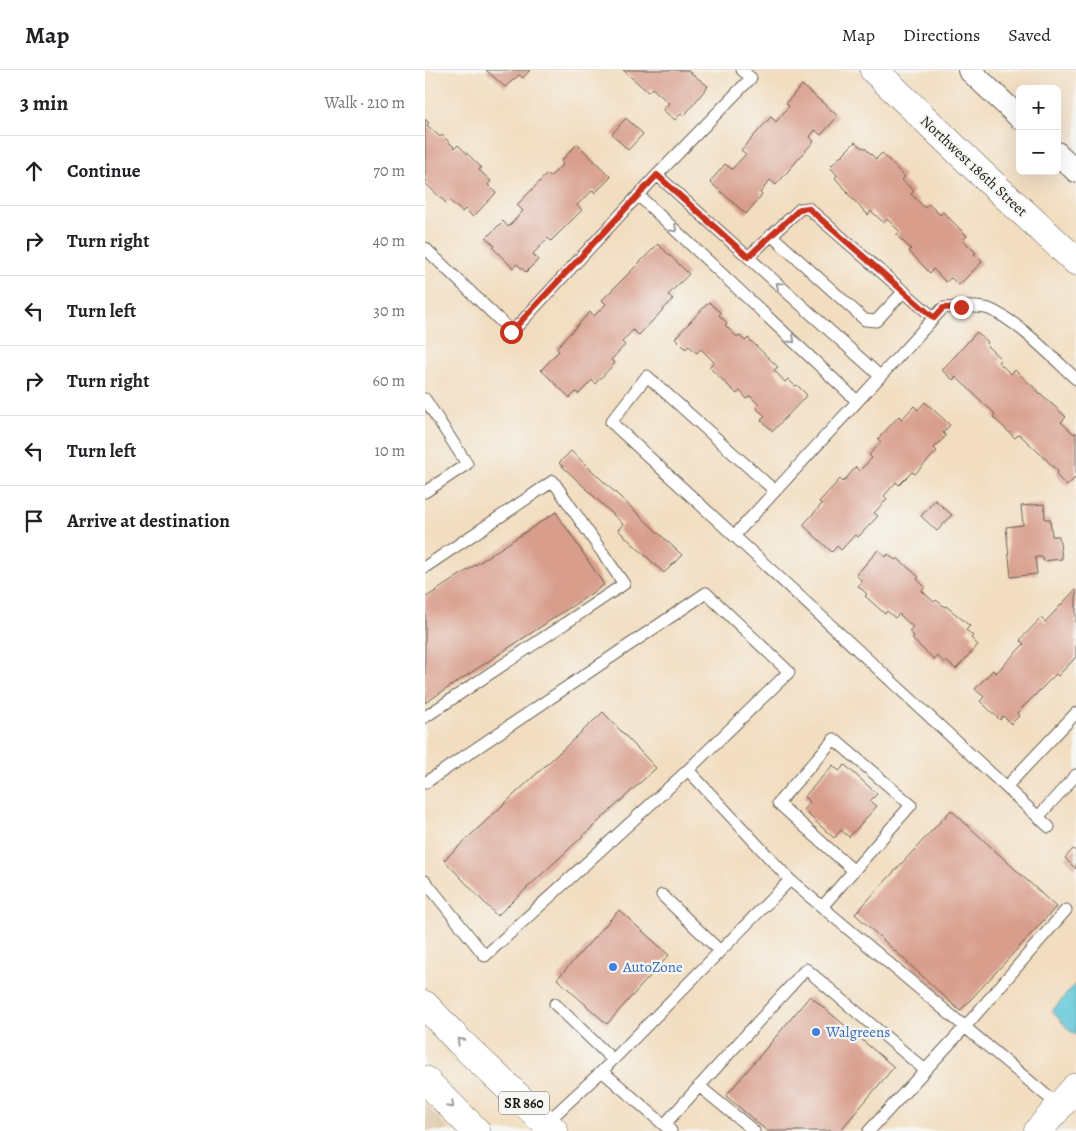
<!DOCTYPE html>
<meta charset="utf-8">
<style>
body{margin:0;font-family:Alegreya,serif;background:#f2f2f2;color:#202124}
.controls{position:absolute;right:15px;top:15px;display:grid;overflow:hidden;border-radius:8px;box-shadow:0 5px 20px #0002}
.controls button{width:45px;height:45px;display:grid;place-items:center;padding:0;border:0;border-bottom:1px solid #e0e0e0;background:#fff;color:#202124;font:25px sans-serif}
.stop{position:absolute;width:15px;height:15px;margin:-11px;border:4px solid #c8321e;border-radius:50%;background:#fff}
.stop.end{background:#c8321e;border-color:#fff;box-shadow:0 1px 5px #0008}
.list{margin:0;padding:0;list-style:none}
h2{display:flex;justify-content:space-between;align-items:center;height:65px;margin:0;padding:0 20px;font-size:21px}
h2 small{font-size:16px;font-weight:400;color:#757577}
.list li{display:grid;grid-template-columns:32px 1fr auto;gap:15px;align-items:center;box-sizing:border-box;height:70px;padding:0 20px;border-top:1px solid #e0e0e0}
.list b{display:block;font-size:19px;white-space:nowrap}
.list em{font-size:16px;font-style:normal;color:#757577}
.icon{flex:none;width:28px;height:28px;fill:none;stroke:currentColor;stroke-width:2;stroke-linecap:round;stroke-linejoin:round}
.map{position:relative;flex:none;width:651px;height:1061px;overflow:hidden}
header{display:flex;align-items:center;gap:30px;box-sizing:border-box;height:70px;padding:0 25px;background:#fff;border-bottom:1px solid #e0e0e0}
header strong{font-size:24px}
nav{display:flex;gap:28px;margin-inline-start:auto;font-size:18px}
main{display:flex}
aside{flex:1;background:#fff}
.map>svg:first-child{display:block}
.built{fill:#e0ccb1}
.water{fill:#5ec7d9;stroke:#3d727a}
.building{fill:#d89d8b}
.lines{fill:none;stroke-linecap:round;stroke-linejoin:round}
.service-casing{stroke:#676055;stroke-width:13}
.minor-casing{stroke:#676055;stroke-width:24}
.tertiary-casing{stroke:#676055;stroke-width:29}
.primary-casing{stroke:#676055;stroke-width:29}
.service{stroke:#fff;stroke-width:11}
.minor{stroke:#fff;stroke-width:22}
.tertiary{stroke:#fff;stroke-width:28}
.primary{stroke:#fff;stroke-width:28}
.oneway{stroke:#999}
.route{stroke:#c8321e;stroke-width:6}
.shop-dot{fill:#3f7fe0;stroke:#f6f6f2;stroke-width:2}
.labels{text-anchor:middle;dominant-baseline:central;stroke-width:4.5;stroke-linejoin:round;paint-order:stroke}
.shield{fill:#f6f6f2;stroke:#5d5d5c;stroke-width:1}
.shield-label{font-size:14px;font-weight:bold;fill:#1c1c1c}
.street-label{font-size:15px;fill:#1c1c1c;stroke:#f6f6f2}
.shop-label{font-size:15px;fill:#366cbe;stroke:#f6f6f2;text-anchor:start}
</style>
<header>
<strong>Map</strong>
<nav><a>Map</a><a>Directions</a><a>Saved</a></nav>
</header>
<main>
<aside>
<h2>3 min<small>Walk · 210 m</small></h2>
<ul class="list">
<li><svg class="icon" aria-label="ahead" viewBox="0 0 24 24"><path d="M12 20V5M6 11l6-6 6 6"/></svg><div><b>Continue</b></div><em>70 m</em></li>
<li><svg class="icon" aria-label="right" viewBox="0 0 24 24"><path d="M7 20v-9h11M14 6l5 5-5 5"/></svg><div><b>Turn right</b></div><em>40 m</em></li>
<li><svg class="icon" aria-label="left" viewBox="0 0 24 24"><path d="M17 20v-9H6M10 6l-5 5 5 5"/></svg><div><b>Turn left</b></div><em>30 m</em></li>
<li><svg class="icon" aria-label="right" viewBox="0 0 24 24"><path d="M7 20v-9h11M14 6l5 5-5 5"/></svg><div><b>Turn right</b></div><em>60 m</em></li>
<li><svg class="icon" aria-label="left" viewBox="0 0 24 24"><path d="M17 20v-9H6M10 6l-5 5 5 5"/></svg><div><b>Turn left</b></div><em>10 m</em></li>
<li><svg class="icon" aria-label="arrive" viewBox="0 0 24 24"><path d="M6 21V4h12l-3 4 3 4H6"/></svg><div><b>Arrive at destination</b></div></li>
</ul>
</aside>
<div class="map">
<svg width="651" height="1061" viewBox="0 0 651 1061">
<rect width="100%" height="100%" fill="#f6f6f2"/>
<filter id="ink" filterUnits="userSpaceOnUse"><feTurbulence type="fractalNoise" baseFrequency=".02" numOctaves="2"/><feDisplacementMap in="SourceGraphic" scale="10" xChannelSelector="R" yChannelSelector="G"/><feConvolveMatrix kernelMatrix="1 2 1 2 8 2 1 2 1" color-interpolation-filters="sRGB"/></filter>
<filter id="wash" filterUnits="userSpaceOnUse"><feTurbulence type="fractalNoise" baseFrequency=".0096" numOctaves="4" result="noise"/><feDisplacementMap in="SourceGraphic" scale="20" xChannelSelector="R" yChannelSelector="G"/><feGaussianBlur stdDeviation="1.12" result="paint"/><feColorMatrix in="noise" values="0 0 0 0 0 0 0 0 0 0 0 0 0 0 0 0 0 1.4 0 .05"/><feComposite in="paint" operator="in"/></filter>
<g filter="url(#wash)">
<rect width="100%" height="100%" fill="#f2ddc0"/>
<path class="built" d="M0,1033L24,1061H0Z"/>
<path class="water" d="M651,913V965L645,961L627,941Z"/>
<g id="blocks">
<path class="building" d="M61,0H105L98,8L94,5L80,17Z
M198,0H262L283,16L259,46L256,44L250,50L238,40L244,33L227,18L223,22Z
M377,15L413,46L396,65L390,60L385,67L389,71L351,115L345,110L335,123L337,125L321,144L285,112L300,94L307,99L321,84L316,80L346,47L351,52L364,36L361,33Z
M201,48L218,64L203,80L187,64Z
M0,49L4,53L2,55L15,67L17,65L30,78L33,75L56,97L54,100L66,111L63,115L71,123L48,147L40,139L37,142L24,130L21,133L0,113L2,111L0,109Z
M430,72L437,78L439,77L451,89L457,83L480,107L477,110L489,121L486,124L500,138L504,134L515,145L518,142L542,166L538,170L551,183L549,184L557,192L534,215L526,208L521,212L508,199L505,203L484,181L486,179L471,165L475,162L462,149L459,153L446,141L443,145L422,123L423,122L410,108L412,105L405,97Z
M152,74L186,107L170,123L168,120L152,135L157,140L126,171L123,168L108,184L113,190L101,202L92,194L88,198L68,178L70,176L61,168L78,151L83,157L98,141L92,135L122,104L125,107L138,94L136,91Z
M233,174L264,204L243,225L248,229L214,265L208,260L197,272L200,275L186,290L190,293L170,314L167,310L154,324L151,322L145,328L116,300L134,281L131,278L165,242L169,246L181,234L177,230Z
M284,232L296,243L294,245L302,253L300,255L312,267L314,265L320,271L323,268L353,297L349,300L360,312L363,309L370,316L372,315L382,325L348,361L336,350L340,346L331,338L334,335L325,326L322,329L315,321L312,324L284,297L289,292L276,279L272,283L264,276L261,279L250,268Z
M552,262L563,272L561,275L576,289L573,292L586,304L590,300L641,347L636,352L649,364L651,362V407L642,416L631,405L633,401L594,364L590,368L568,347L570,344L531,307L528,310L517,300Z
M500,332L525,355L518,363L521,366L509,378L512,381L490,404L487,402L474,415L471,412L459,426L462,429L449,443L453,446L433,467L430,465L416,480L412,476L407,482L378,455L397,434L394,432L415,409L418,412L431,397L434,401L447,388L444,385L456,372L453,369L474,346L477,349L489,336L493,340Z
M146,381L257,485L239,503L193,460L198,454L134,393Z
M510,430L527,445L512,461L496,446Z
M619,434L620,449H625L627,466H634L637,489L618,491V487H610L612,504L586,507L581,457L598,455L596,436Z
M131,442L179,515L0,633V528Z
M453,480L461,487L463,484L470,490L472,488L494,507L492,509L500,517L497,521L509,532L511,530L520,537L521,536L545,556L541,560L548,566L546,568L553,575L531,599L521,591L520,593L512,586L510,590L487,569L489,566L484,561L488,557L474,544L470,548L462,541L460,544L440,526L442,524L433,516L437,511L431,505Z
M651,519V587L633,606L631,604L592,643L594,646L586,654L578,646L575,650L555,631L559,627L550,619L568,600L571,603L599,574L595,570L616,548L620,552Z
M178,642L231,698L72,846L19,790Z
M408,695L414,701L420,695L452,724L445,731L452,736L424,767L416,760L409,768L378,740L385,732L379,727Z
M526,740L631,837L535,941L430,844Z
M648,779L651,781V799L640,788Z
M194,840L244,885L182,954L132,909Z
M385,926L469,997L415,1061H342L301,1026Z"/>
</g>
</g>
<g filter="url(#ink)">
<use href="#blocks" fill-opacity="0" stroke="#676055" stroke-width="1"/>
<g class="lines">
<defs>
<path id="service" d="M232,105L455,306
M213,125L432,331
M346,165L440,250L451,251L479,221
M0,178L87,262L232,105L326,8L317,0
M323,187L375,139L383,138L509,248
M0,329L42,394L0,422
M350,421L222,306L186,352L624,757
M309,466L518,238C530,237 552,235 564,239C592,250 628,288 651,309
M0,497L128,411L199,514L0,647
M263,700L365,810L634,1036
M0,713L281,523L364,602L263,700L60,886L0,811
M581,717L651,643
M613,747L651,705
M237,825L295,881
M397,837L486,735L409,669L353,733L429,801
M130,934L188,990
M274,1016L329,1061
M121,1053L177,1001
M239,1055L381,899L500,1000
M246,1061L177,1001L365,810
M444,1061L540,957L641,840"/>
<path id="minor" d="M544,0L595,48
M632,83L651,101"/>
<path id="tertiary" d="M449,0L559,106L651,191"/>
<path id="primary" d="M0,935L34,971L129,1061
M0,1010L51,1061
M613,1061L651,1017"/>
</defs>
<use href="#service" class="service-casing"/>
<use href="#minor" class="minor-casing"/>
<use href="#tertiary" class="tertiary-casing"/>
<use href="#primary" class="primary-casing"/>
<use href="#service" class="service"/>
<use href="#minor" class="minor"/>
<use href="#tertiary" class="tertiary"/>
<use href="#primary" class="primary"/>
</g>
<defs><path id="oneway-chevron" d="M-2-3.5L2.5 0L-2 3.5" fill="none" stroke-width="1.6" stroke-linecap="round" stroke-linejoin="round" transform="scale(1.25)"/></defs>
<g class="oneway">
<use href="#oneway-chevron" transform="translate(249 159) rotate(43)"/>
<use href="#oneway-chevron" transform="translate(354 215) rotate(-138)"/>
<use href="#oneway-chevron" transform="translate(367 270) rotate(43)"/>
<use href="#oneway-chevron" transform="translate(35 971) rotate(-135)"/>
<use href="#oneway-chevron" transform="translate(26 1035) rotate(45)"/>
</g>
</g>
<g class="lines" filter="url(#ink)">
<path class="route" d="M86,262L232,105L323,187L375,139L383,138L509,248L518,238L536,237"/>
</g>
<g class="shop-dot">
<circle cx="188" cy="897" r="5"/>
<circle cx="391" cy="962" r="5"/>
</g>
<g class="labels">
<rect class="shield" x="74" y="1021.5" width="50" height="23" rx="4"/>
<g class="shield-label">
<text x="99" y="1033">SR 860</text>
</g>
<g class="street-label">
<text transform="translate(549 96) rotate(43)">Northwest 186th Street</text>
</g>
<g class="shop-label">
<text x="198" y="897">AutoZone</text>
<text x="401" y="962">Walgreens</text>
</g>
</g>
</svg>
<div class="controls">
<button>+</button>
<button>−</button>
</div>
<div class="stop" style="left:86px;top:262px"></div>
<div class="stop end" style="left:536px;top:237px"></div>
</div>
</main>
